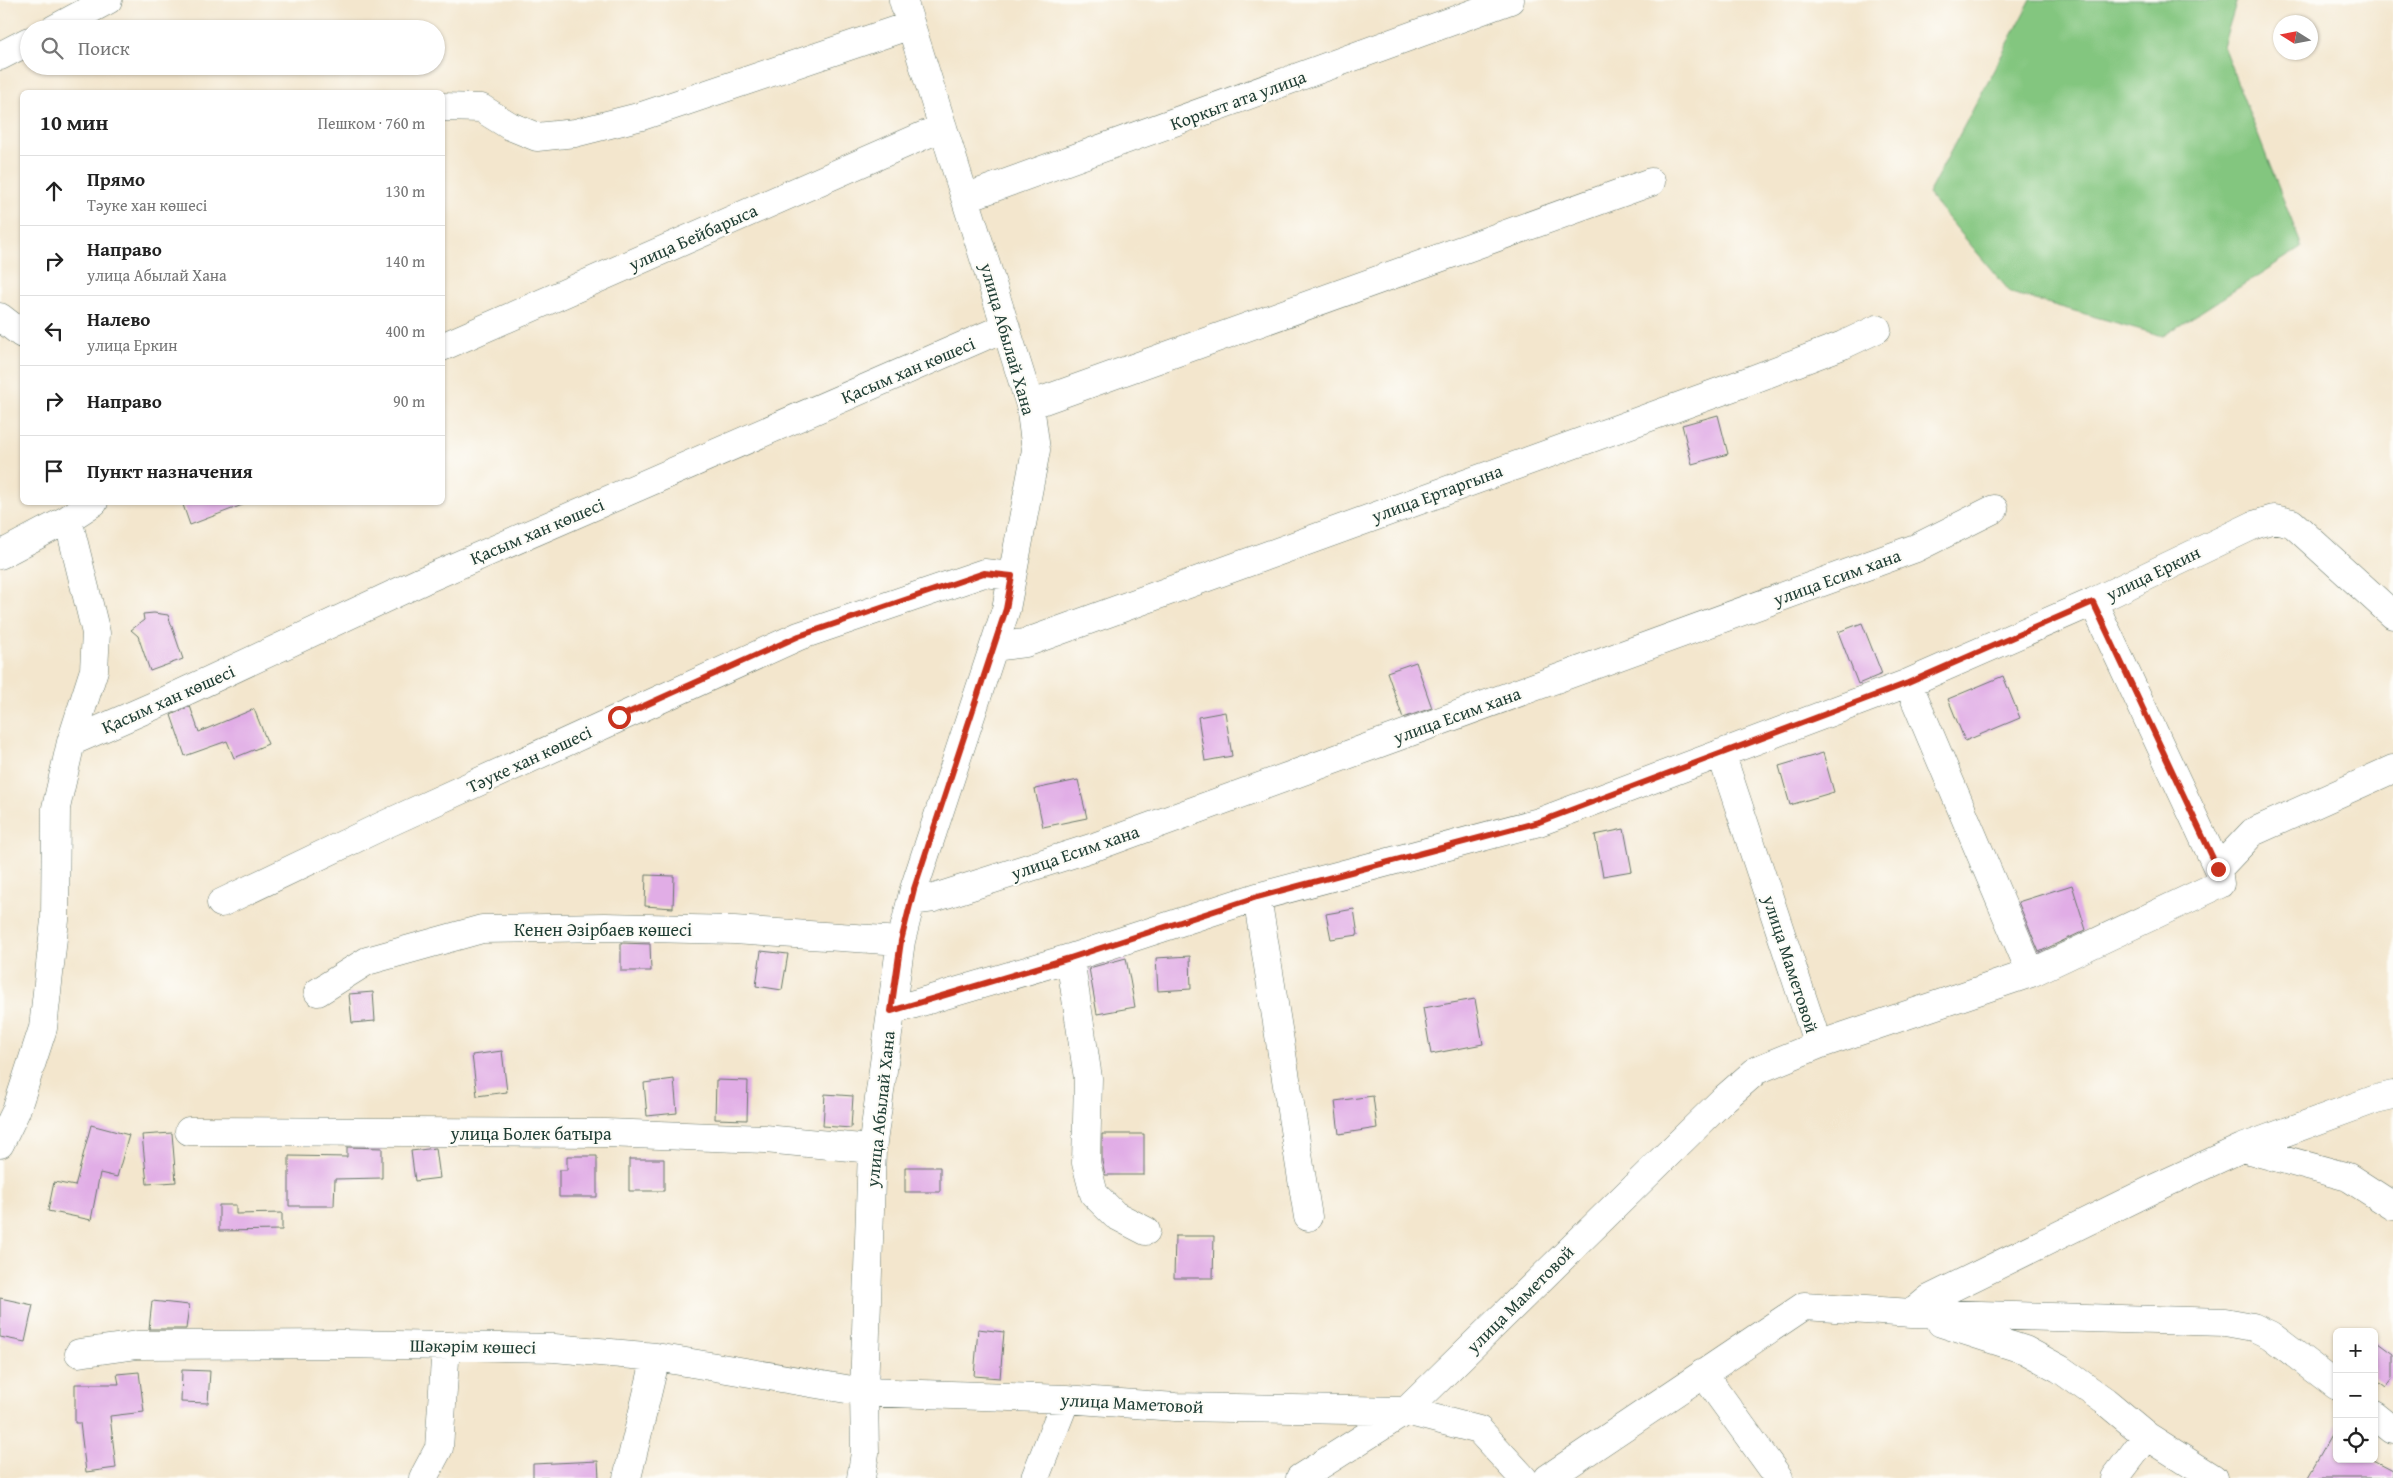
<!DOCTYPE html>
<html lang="ru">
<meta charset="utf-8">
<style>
body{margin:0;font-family:"Gentium Book Plus",serif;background:#f6f6f6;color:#222}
.controls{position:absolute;right:15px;bottom:15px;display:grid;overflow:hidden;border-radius:8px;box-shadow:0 1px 4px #0004}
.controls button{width:45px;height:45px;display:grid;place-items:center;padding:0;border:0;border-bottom:1px solid #e0e0e0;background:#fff;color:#222;font:25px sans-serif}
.compass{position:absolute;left:2273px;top:15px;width:45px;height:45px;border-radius:50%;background:#fff;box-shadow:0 1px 4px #0004;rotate:281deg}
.stop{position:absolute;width:15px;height:15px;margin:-11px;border:4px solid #c8321e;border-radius:50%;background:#fff}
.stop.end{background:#c8321e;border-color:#fff;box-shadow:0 1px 5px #0008}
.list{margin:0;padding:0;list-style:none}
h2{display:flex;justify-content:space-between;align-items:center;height:65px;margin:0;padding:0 20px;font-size:21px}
h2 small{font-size:16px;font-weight:400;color:#767676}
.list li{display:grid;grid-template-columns:32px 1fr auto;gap:15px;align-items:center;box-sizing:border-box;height:70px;padding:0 20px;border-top:1px solid #e0e0e0}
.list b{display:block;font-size:19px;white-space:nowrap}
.list p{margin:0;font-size:16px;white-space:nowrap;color:#767676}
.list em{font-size:16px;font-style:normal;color:#767676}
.icon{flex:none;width:28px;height:28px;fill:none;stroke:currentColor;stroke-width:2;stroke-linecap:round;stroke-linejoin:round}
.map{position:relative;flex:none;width:2393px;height:1478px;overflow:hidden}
.search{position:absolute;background:#fff;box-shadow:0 1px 4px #0004;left:20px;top:20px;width:425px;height:55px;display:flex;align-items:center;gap:12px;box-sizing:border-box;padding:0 18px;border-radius:28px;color:#767676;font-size:19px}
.panel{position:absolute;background:#fff;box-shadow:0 1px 4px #0004;left:20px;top:90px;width:425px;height:415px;border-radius:8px}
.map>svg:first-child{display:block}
.green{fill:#83c67f;stroke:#51825a}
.building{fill:#e1ade6}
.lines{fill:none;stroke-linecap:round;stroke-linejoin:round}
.minor-casing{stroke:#69786a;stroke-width:29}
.minor{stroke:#fff;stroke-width:28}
.route{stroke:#c8321e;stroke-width:6}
.labels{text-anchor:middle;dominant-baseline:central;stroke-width:4.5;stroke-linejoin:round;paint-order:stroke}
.street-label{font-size:18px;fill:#1f3d34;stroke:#fdfcf7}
</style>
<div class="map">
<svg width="2393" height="1478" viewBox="0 0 2393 1478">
<rect width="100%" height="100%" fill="#fdfcf7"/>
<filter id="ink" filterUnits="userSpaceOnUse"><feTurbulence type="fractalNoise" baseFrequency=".02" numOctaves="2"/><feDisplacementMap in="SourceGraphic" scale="10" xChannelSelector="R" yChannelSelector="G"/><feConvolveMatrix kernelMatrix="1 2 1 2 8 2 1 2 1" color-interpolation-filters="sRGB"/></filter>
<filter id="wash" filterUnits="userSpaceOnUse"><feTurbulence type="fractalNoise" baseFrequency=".0096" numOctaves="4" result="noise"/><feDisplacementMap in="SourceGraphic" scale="20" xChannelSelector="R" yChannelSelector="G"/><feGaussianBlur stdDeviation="1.12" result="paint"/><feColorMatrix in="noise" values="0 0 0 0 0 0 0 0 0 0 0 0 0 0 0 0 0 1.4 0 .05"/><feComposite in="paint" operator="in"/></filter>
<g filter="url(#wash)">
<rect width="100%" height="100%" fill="#f3e6cd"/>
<path class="green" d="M2031,0H2237L2223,46L2302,247L2163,336L2011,293L1928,194Z"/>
<g id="blocks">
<path class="building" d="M1718,415L1728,454L1692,464L1682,425Z
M182,502H245V504L190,525Z
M154,613L168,615L183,659L150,671L138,636L131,630L144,620L143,614Z
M1862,623L1882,674L1858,684L1838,632Z
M1416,662L1432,708L1403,718L1387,672Z
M2003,676L2020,718L1965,741L1948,699Z
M190,706L199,732L254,709L268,744L234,758L227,741L185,756L171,715Z
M1225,712L1232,756L1205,761L1198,717Z
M1823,753L1834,792L1790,805L1779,766Z
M1078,780L1087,818L1043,827L1035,789Z
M1624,829L1632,871L1603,876L1595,835Z
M646,875L674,876L673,908L645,906Z
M2072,885L2086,930L2039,952L2018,902Z
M1354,909L1358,935L1331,939L1326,914Z
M621,943L650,944L651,971H621Z
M761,951L788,954L782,990L756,986Z
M1190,956L1191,989L1158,991L1156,958Z
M1126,958L1135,1007L1097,1014L1089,968Z
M373,992L375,1021L352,1023L349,994Z
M1475,999L1483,1044L1431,1054L1423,1008Z
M502,1051L507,1092L477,1096L472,1055Z
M674,1079L677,1113L647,1116L644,1083Z
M716,1080L748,1081L747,1120L715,1119Z
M825,1094L853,1096L851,1128L823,1126Z
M1373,1096L1377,1128L1339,1134L1335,1101Z
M91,1125L129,1135L117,1177L100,1173L91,1220L48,1211L54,1182L75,1186Z
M172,1133L176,1182L147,1184L142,1135Z
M1102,1134H1144V1175H1105L1102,1161Z
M347,1147L382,1148V1178L335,1179L334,1206H289V1156L347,1157Z
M436,1148L440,1178L415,1181L411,1151Z
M567,1156H597V1197H559V1170H567Z
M629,1159H664V1191H629Z
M905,1167H940V1192H905Z
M219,1205H236V1214L282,1213V1230L219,1231Z
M1175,1236H1214L1213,1278H1174Z
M0,1298L33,1305L25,1342L0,1337Z
M152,1301L189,1305L186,1329H149Z
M978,1329L1004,1332L1000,1378L974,1376Z
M2374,1340L2393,1354V1378L2386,1387L2374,1378Z
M182,1370L210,1371L208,1403L181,1402Z
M139,1372L144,1412L110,1416L116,1468L86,1472L80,1423H75V1384H119L117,1374Z
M2337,1425V1459H2370L2393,1471V1478H2307Z
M598,1461L599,1478H533V1464Z"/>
</g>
</g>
<g filter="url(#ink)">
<use href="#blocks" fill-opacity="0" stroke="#69786a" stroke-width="1"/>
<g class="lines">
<defs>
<path id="minor" d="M54,29L108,0
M0,56L29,41
M442,107L481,108L510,126L537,137L575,133L642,116L911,25
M965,198L1510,0
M0,317L22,334
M442,347L943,127
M1030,405L1651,182
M0,555L68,519L94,502
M2093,602L2218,869L2253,832L2393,769
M994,647L1025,643L1730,388L1843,345L1877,329
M1908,683L2031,973
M71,742L167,700L424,580L1006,327
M1257,897L1308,1217
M911,901L934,898L1097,846L1916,548L1994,509
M221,903L384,825L799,636L984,573L1012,576
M1070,958L1088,1078L1086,1163L1094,1194L1115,1215L1146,1231
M318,992L367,961L482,929L605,927L734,930L901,941
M891,1011L1070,958L1257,897L1539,822L1908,683L2093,602L2254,525L2274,519L2292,523L2393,615
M1818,1045L2031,973L2220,884L2218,869
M189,1131L606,1133L765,1139L872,1149
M0,1144L16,1111L43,1028L55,920L56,808L71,742L94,670L96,633L68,519
M2242,1148L2348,1177L2393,1206
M1912,1313L2225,1322L2253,1327L2270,1335L2337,1386
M1941,1323L2025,1350L2060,1369L2105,1401L2147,1436L2213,1478
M79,1353L137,1345L343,1344L554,1348L656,1357L864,1392L1066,1399L1175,1407L1406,1411L1725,1098L1757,1070L1818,1045L1721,753
M1703,1373L1779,1478
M2374,1415L2393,1430
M423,1478L439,1448L446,1346
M627,1478L656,1357
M861,1478L865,1453L864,1392L872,1149L901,941L914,889L1006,609L1036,450L1030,405L903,0
M1035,1478L1066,1399
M1300,1478L1406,1411L1479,1430L1523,1478
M1548,1478L1804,1306L1912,1313L1929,1299L2155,1188L2242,1148L2376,1099L2393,1095
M2115,1478L2147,1436"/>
</defs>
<use href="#minor" class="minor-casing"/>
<use href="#minor" class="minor"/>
</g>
</g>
<g class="lines" filter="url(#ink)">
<path class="route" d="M619,717L799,636L984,573L1012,576L1006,609L914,889L901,941L891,1011L1070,958L1257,897L1539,822L1908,683L2093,602L2218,869"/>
</g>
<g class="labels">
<g class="street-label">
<text transform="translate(1238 100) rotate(-20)">Коркыт ата улица</text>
<text transform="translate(693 237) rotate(-24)">улица Бейбарыса</text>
<text transform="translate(1008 339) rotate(74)">улица Абылай Хана</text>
<text transform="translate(908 370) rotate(-23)">Қасым хан көшесі</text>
<text transform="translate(1437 493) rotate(-20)">улица Ертаргына</text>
<text transform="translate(537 531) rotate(-23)">Қасым хан көшесі</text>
<text transform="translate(2153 573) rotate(-26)">улица Еркин</text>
<text transform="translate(1837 577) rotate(-20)">улица Есим хана</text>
<text transform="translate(168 699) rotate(-24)">Қасым хан көшесі</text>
<text transform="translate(1457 715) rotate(-20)">улица Есим хана</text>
<text transform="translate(529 759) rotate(-25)">Тәуке хан көшесі</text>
<text transform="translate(1075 852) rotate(-19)">улица Есим хана</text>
<text x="603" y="929">Кенен Әзірбаев көшесі</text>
<text transform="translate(1791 964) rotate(72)">улица Маметовой</text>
<text transform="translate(880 1109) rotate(-84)">улица Абылай Хана</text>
<text x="531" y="1133">улица Болек батыра</text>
<text transform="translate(1520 1299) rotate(-45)">улица Маметовой</text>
<text transform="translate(473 1346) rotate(1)">Шәкәрім көшесі</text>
<text transform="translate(1132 1403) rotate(3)">улица Маметовой</text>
</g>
</g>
</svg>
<div class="controls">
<button>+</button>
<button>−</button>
<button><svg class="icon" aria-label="locate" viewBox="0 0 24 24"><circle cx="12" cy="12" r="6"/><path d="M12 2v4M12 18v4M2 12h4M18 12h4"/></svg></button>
</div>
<svg class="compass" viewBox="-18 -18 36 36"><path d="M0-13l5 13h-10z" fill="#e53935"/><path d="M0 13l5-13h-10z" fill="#767676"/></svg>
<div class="stop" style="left:619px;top:717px"></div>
<div class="stop end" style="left:2218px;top:869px"></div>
<div class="search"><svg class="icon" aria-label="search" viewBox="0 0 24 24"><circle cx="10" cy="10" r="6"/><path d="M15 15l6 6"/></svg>Поиск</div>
<section class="panel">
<h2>10 мин<small>Пешком · 760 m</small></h2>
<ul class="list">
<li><svg class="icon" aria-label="ahead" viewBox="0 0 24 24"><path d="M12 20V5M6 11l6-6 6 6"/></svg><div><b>Прямо</b><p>Тәуке хан көшесі</p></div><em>130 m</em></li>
<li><svg class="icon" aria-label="right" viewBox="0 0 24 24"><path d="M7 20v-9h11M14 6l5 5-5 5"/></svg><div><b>Направо</b><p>улица Абылай Хана</p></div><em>140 m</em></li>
<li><svg class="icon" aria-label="left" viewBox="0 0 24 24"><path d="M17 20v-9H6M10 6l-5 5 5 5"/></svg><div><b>Налево</b><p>улица Еркин</p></div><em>400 m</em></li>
<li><svg class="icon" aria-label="right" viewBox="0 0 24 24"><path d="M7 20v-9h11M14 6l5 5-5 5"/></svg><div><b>Направо</b></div><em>90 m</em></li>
<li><svg class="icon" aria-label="arrive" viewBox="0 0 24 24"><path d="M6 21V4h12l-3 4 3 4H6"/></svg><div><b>Пункт назначения</b></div></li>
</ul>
</section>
</div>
